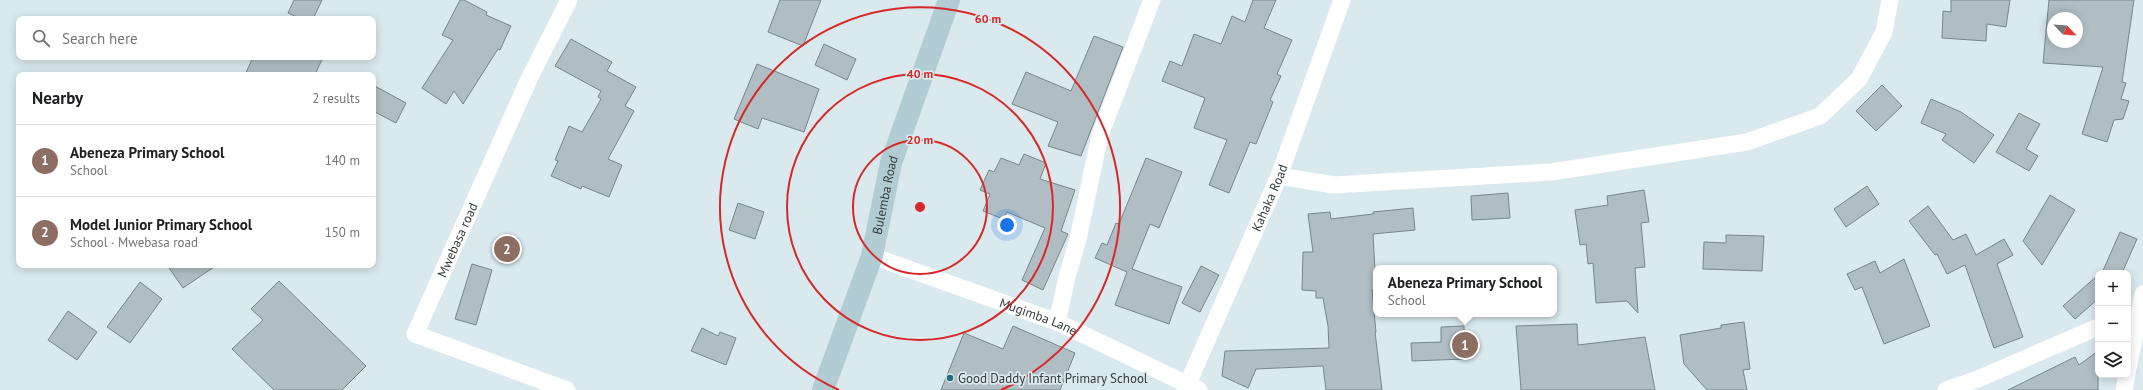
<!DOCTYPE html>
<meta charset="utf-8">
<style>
body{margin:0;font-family:"PT Sans",sans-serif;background:#f6f6f6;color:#202124}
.controls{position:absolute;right:12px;bottom:12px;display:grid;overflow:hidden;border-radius:8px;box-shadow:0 2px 10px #0003}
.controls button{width:36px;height:36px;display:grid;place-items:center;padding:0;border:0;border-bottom:1px solid #e0e0e0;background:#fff;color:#202124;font:20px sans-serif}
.compass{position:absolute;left:2047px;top:12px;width:36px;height:36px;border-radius:50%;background:#fff;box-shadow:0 2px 10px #0003;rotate:115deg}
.you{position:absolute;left:1007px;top:225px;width:14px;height:14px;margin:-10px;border:3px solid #fff;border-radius:50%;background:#1a73e8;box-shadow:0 0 0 6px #1a73e833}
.badge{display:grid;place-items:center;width:26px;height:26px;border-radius:50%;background:#7c3aed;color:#fff;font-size:13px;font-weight:700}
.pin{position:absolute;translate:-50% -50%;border:2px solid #fff;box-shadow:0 1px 4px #0006}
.popup{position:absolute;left:1373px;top:265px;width:184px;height:52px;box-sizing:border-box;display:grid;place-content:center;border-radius:8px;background:#fff;filter:drop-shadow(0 1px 3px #0005);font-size:13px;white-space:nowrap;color:#757577}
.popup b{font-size:15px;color:#202124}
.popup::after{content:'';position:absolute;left:50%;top:100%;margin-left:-8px;border:8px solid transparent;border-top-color:#fff}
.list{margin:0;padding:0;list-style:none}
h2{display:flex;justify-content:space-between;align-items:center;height:52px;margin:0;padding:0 16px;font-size:17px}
h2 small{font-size:13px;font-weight:400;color:#757577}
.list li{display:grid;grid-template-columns:26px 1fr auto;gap:12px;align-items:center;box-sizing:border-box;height:72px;padding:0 16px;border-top:1px solid #e0e0e0}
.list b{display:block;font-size:15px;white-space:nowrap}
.list p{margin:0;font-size:13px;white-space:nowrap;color:#757577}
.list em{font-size:13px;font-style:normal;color:#757577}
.icon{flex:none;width:22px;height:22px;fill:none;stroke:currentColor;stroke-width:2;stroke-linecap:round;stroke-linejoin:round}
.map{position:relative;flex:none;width:2143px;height:390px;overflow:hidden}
.search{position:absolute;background:#fff;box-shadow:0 2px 10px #0003;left:16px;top:16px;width:360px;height:44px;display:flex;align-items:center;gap:10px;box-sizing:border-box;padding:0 14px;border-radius:8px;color:#757577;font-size:15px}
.panel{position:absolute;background:#fff;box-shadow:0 2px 10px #0003;left:16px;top:72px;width:360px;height:196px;border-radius:8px}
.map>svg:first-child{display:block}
.building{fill:#b0bec3;stroke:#78868a;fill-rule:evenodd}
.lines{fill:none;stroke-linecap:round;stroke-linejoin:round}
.street{stroke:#fff;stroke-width:17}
.secondary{stroke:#b1cdd3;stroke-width:22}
.ring{fill:none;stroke:#d62828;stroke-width:2}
.poi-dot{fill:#286c7d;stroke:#dae9ee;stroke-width:1.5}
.labels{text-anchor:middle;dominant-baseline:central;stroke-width:3.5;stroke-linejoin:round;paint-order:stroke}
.street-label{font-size:13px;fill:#353b3c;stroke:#dae9ee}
.poi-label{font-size:13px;fill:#353b3c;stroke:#dae9ee;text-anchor:start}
.centre{fill:#d62828;stroke:#dae9ee;stroke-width:2}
.ring-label{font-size:12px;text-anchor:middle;font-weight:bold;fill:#d62828;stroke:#dae9ee;stroke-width:3.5;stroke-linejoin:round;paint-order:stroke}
</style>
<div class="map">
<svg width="2143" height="390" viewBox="0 0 2143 390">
<rect width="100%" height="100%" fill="#dae9ee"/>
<path class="building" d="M294,0H322L313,19H301L288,13Z
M460,0H464L487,12L486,15L511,26L500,50L498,49L463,104L454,91L446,104L422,88L453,40L442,35Z
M780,0H821L803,46L768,32Z
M1253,0H1276L1264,28L1292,40L1277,74L1281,76L1270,100L1273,102L1256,144L1250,142L1229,193L1209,185L1227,140L1194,128L1205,98L1162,81L1170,61L1182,66L1194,34L1221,44L1232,16L1245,22Z
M1951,0H2010L2006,27L1987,24L1986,41L1942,38L1943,11L1951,12Z
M2049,0H2134L2122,82L2126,83L2121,99L2129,101L2123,119L2114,120L2107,142L2082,134L2103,67L2043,63ZM2053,18H2077V42H2053Z
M1094,36L1123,47L1081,156L1048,146L1058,122L1012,104L1026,72L1071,91Z
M571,39L612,62L607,71L636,87L625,106L634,111L608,159L622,165L609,197L582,186L581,189L551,176L558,161L555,160L569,126L582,132L601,99L598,97L601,91L555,66Z
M824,44L856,59L847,80L815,65Z
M253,57H323L315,75H245Z
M757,64L819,89L804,132L762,118L758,129L734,119Z
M373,85L406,103L396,123L373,111Z
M1882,85L1902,106L1876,131L1856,111Z
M1931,99L1961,112L1994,135L1974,163L1942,140L1946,134L1921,123Z
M2019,113L2040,124L2026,149L2038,156L2029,171L1996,152Z
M1024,154L1046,163L1040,179L1075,190L1061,231L1068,234L1043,290L1022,280L1045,228L1007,212L1003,219L983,211L990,194L980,190L989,170L994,172L1001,158L1019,165Z
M1146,158L1182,172L1159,228L1150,224L1132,269L1182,287L1169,324L1115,305L1127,272L1095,258L1102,243L1107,245L1116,223L1119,224Z
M1867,186L1879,204L1846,227L1834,209Z
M1644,190L1649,222L1641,223L1645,267L1635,268L1638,313L1627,301L1596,303L1593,263L1588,264L1586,244L1580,245L1575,210L1608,205L1607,196Z
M1508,193L1510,218L1472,220L1471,196Z
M2050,195L2075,210L2042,265L2023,241Z
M738,203L764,212L755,239L729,230Z
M1928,206L1953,240L1966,234L1976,255L2004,239L2013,255L1997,264L2023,337L1994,348L1965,265L1947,274L1937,254L1935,255L1909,221Z
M1413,208L1415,230L1373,234L1376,290H1372L1376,332H1375L1382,390H1326L1323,366L1256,369L1248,388L1222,376L1225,351L1329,348L1328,326L1323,298H1316V291L1302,290L1303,252H1313L1308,214L1330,212L1331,219L1373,214V212Z
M2120,232L2137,239L2122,273H2102Z
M1726,235L1764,236L1762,271L1703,269L1704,242L1726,243Z
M1904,259L1930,326L1884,344L1862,287L1855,290L1847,274L1875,261L1880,273Z
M472,264L492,270L476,325L455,319Z
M167,265H217L183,288Z
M1201,266L1219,275L1200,312L1182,303Z
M2098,275V299L2075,319L2063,306Z
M279,281L366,366L342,390H274L232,349L263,320L251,309Z
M140,282L162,299L130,343L107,327Z
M68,311L97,332L77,360L48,340Z
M1744,322L1750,369L1743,370L1747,390H1707L1684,364L1680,335L1721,328V325Z
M1577,324L1578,345L1645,337L1655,390H1521L1516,326Z
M1013,326L1075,353L1060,390H941L964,333L1003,349Z
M1464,326L1465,359L1412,361L1411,343L1441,342V327Z
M702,328L718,336L720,332L736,338L726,365L691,351Z
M2098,351V390H2008L2075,357L2079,365Z"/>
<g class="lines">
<g class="street">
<path d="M1279,176L1334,185L1551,172L1747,142L1820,116L1859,79L1884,32L1890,0"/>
<path id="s1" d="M872,256L1057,322L1199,390"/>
<path d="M1057,322L1067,277L1078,239L1100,135L1152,0"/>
<path d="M2128,369L2143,294"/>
<path id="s2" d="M567,390L415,334L529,79L569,0"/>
<path id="s3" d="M1185,390L1279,176L1342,0"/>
<path d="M1946,390L1978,379L2098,327"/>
<path d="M2124,390L2127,375"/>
</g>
<path class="secondary" id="s4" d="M823,390L872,256L891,163L949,0"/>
</g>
<g class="ring">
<circle cx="920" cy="207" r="67"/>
<circle cx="920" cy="207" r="133"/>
<path d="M839 390A200 200 0 1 1 1001 390"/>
</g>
<circle class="poi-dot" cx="950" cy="378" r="4"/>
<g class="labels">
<g class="street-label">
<text stroke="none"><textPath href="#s4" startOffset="205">Bulemba Road</textPath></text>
<text stroke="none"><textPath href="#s3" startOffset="210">Kahaka Road</textPath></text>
<text stroke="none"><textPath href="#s2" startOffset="265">Mwebasa road</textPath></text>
<text stroke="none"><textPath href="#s1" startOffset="177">Mugimba Lane</textPath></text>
</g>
<g class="poi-label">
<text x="958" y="378">Good Daddy Infant Primary School</text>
</g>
</g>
<circle cx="920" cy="207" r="6" class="centre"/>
<g class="ring-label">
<text x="988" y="23">60 m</text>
<text x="920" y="78">40 m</text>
<text x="920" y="144">20 m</text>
</g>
</svg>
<div class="controls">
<button>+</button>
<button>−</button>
<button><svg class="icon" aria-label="layers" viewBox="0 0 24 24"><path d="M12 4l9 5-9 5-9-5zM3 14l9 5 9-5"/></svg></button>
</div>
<svg class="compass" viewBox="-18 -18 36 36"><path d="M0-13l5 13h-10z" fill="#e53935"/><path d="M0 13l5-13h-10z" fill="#757577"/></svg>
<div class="you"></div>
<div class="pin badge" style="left:1465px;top:345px;background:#8d6e63">1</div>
<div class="popup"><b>Abeneza Primary School</b>School</div>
<div class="pin badge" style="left:507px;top:249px;background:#8d6e63">2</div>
<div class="search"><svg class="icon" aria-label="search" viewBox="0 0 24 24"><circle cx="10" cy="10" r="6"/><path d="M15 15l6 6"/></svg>Search here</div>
<section class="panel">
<h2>Nearby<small>2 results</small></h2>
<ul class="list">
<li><span class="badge" style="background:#8d6e63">1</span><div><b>Abeneza Primary School</b><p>School</p></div><em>140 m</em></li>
<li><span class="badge" style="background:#8d6e63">2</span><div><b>Model Junior Primary School</b><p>School · Mwebasa road</p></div><em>150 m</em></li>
</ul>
</section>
</div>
